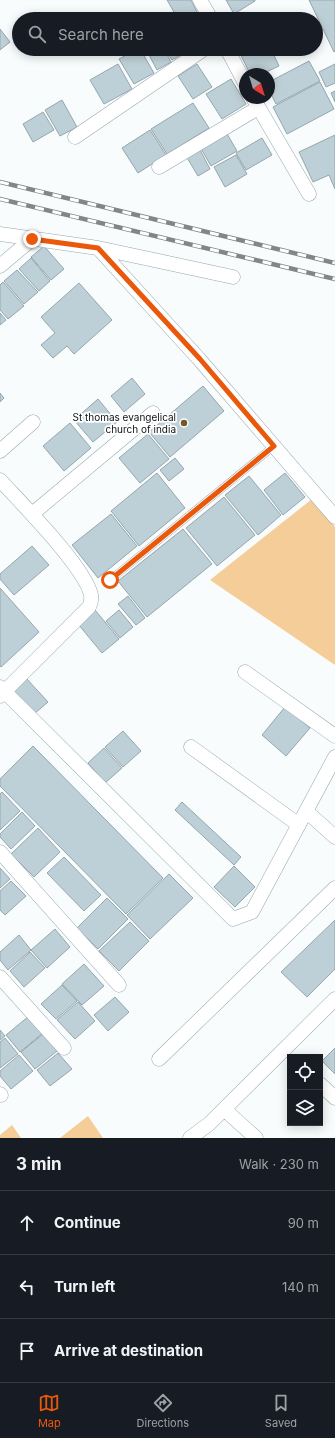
<!DOCTYPE html>
<meta charset="utf-8">
<style>
body{margin:0;font-family:Inter,sans-serif;background:#242831;color:#f1f3f6}
.controls{position:absolute;right:12px;bottom:12px;display:grid;overflow:hidden;border-radius:0px;box-shadow:0 2px 10px #0003}
.controls button{width:36px;height:36px;display:grid;place-items:center;padding:0;border:0;border-bottom:1px solid #363941;background:#171b24;color:#f1f3f6;font:20px sans-serif}
.compass{position:absolute;left:239px;top:68px;width:36px;height:36px;border-radius:50%;background:#171b24;box-shadow:0 2px 10px #0003;rotate:142deg}
.stop{position:absolute;width:12px;height:12px;margin:-9px;border:3px solid #ea580c;border-radius:50%;background:#fff}
.stop.end{background:#ea580c;border-color:#fff;box-shadow:0 1px 4px #0008}
.list{margin:0;padding:0;list-style:none}
h2{display:flex;justify-content:space-between;align-items:center;height:52px;margin:0;padding:0 16px;font-size:17px}
h2 small{font-size:13px;font-weight:400;color:#9ea1a6}
.list li{display:grid;grid-template-columns:26px 1fr auto;gap:12px;align-items:center;box-sizing:border-box;height:64px;padding:0 16px;border-top:1px solid #363941}
.list b{display:block;font-size:15px;white-space:nowrap}
.list em{font-size:13px;font-style:normal;color:#9ea1a6}
.icon{flex:none;width:22px;height:22px;fill:none;stroke:currentColor;stroke-width:2;stroke-linecap:round;stroke-linejoin:round}
.map{position:relative;flex:none;width:335px;height:1138px;overflow:hidden}
.search{position:absolute;background:#171b24;box-shadow:0 2px 10px #0003;left:12px;right:12px;top:12px;height:44px;display:flex;align-items:center;gap:10px;box-sizing:border-box;padding:0 14px;border-radius:22px;color:#9ea1a6;font-size:15px}
.sheet{height:244px;background:#171b24}
nav{display:flex;justify-content:space-around;align-items:center;box-sizing:border-box;height:56px;border-top:1px solid #363941;background:#171b24;font-size:11px;color:#9ea1a6}
nav a{display:grid;justify-items:center;gap:2px}
nav .on{color:#ea580c}
.map>svg:first-child{display:block}
.green{fill:#f5cd98}
.building{fill:#bed0d7;stroke:#95a6ad}
.lines{fill:none;stroke-linecap:round;stroke-linejoin:round}
.service-casing{stroke:#96a8af;stroke-width:8}
.minor-casing{stroke:#96a8af;stroke-width:15}
.service{stroke:#fff;stroke-width:7}
.minor{stroke:#fff;stroke-width:14}
.rail-casing{stroke:#818688;stroke-width:4.5}
.rail{stroke:#fff;stroke-width:3;stroke-dasharray:9;stroke-linecap:butt}
.route{stroke:#ea580c;stroke-width:5}
.poi-dot{fill:#75572b;stroke:#fff;stroke-width:1.5}
.labels{text-anchor:middle;dominant-baseline:central;stroke-width:3.5;stroke-linejoin:round;paint-order:stroke}
.poi-label{font-size:10px;fill:#0b1113;stroke:#fff;text-anchor:end}
</style>
<div class="map">
<svg width="335" height="1138" viewBox="0 0 335 1138">
<rect width="100%" height="100%" fill="#f8fcfd"/>
<path class="green" d="M312,499L335,527V665L210,580Z
M88,1116L103,1138H60Z
M12,1125L21,1138H0V1135Z"/>
<path class="building" d="M167,0H191L197,12L184,19H178Z
M226,0H255V1L234,14Z
M309,0H335V51L334,52Z
M0,29L10,42L0,50Z
M138,49H140L154,73L134,84L119,59Z
M146,49H164L171,62L157,70Z
M165,49H191L172,60Z
M238,49H271L279,66L262,74H250Z
M274,49H284L276,53Z
M309,61L320,81L276,104L269,90V82Z
M118,64L132,89L104,104L90,80Z
M197,64L212,87L193,99L178,76Z
M335,64V83L326,87L319,72Z
M231,79L246,104L222,119L206,94Z
M320,82L334,109L287,134L273,107Z
M335,91V102L331,93Z
M62,100L77,127L60,136L45,110Z
M193,103L209,128L167,154L151,129Z
M43,112L54,130L33,142L23,124Z
M150,130L166,155L138,173L122,148Z
M226,132L237,151L211,166L200,147Z
M335,135V189L329,175L313,182L299,152Z
M262,138L272,155L246,170L236,153Z
M199,148L210,169L198,176L186,156Z
M236,155L247,174L225,187L214,167Z
M44,246L64,269L51,280L31,257Z
M31,258L50,281L39,291L19,269Z
M17,270L38,292L24,304L4,281Z
M3,282L24,306L8,319L0,310V285Z
M79,283L112,320L74,354L67,346L53,358L41,345L55,333L41,317Z
M0,313L6,320L0,325Z
M132,378L145,394L124,412L111,396Z
M203,386L224,411L170,457L149,432Z
M0,393L4,398L0,402Z
M98,399L117,422L93,442L74,420Z
M70,423L91,448L64,471L43,446Z
M148,434L169,459L140,483L119,458Z
M175,458L184,469L169,481L160,470Z
M157,473L185,508L139,546L111,511Z
M285,473L305,497L283,515L264,490Z
M249,476L281,515L258,535L225,495Z
M224,497L255,535L217,566L186,528Z
M111,514L137,546L98,578L72,545Z
M183,529L212,564L147,617L118,581Z
M32,546L49,565L14,595L0,579V574Z
M0,588L39,632L1,667L0,666Z
M128,596L145,618L136,625L118,604Z
M95,610L119,639L102,653L78,624Z
M119,610L133,627L120,638L106,621Z
M26,678L48,702L34,714L13,690Z
M285,707L310,728L286,756L262,735Z
M123,731L141,751L123,767L105,747Z
M33,746L163,878L126,914L0,786V779Z
M104,748L122,768L105,783L88,763Z
M2,792L20,811L0,830V794Z
M182,802L241,857L234,865L175,810Z
M22,812L35,826L11,849L0,837V834Z
M38,828L60,852L34,877L11,854Z
M64,857L101,895L84,911L47,873Z
M234,866L255,887L235,907L214,887Z
M0,868L10,879L0,888Z
M169,874L193,898L150,939L127,915Z
M11,881L26,896L5,915L0,910V891Z
M107,898L128,919L98,949L77,928Z
M335,920V969L307,997L281,972Z
M130,922L149,941L119,971L99,951Z
M55,929L70,947L47,968L31,950Z
M19,935L31,950L8,970L0,960V952Z
M30,952L45,968L24,987L10,971Z
M84,964L104,986L82,1005L62,984Z
M62,985L77,1001L56,1019L41,1004Z
M115,997L129,1012L108,1031L94,1015Z
M78,1002L95,1021L75,1039L57,1020Z
M29,1016L43,1033L20,1052L6,1035Z
M0,1030L5,1036L0,1040Z
M43,1034L57,1051L35,1069L21,1052Z
M5,1038L18,1054L0,1068V1042Z
M335,1048V1074L322,1061Z
M58,1053L72,1069L50,1086L37,1070Z
M19,1055L33,1071L11,1089L0,1076V1071Z"/>
<g class="lines">
<defs>
<path id="service" d="M110,580L274,446"/>
<path id="minor" d="M200,0L211,19
M227,49L245,83
M253,98L309,194
M75,137L204,49
M159,167L258,108
M0,234L98,248L233,277
M98,248L199,359L335,517
M0,266L32,239
M0,451L33,422
M0,480C21,503 85,567 91,595C92,600 91,603 89,607L0,696
M32,514L153,413
M245,672L335,736
M0,687L233,919L252,912L335,757
M191,747L299,825
M306,811L335,837
M0,852L119,985
M0,977L64,1048
M159,1059L335,888
M320,1084L335,1098
M0,1094L1,1095
M224,1109L256,1138
M190,1138L209,1124L335,999"/>
</defs>
<use href="#service" class="service-casing"/>
<use href="#minor" class="minor-casing"/>
<use href="#service" class="service"/>
<use href="#minor" class="minor"/>
<defs>
<path id="rail" d="M0,182L335,263
M0,199L335,279"/>
</defs>
<use href="#rail" class="rail-casing"/>
<use href="#rail" class="rail"/>
</g>
<g class="lines">
<path class="route" d="M32,239L98,248L200,359L274,446L110,580"/>
</g>
<circle class="poi-dot" cx="184" cy="423" r="4"/>
<g class="labels">
<g class="poi-label">
<text x="176" y="417">St thomas evangelical<tspan x="176" dy="12">church of india</tspan></text>
</g>
</g>
</svg>
<div class="controls">
<button><svg class="icon" aria-label="locate" viewBox="0 0 24 24"><circle cx="12" cy="12" r="6"/><path d="M12 2v4M12 18v4M2 12h4M18 12h4"/></svg></button>
<button><svg class="icon" aria-label="layers" viewBox="0 0 24 24"><path d="M12 4l9 5-9 5-9-5zM3 14l9 5 9-5"/></svg></button>
</div>
<svg class="compass" viewBox="-18 -18 36 36"><path d="M0-13l5 13h-10z" fill="#e53935"/><path d="M0 13l5-13h-10z" fill="#9ea1a6"/></svg>
<div class="stop" style="left:110px;top:580px"></div>
<div class="stop end" style="left:32px;top:239px"></div>
<div class="search"><svg class="icon" aria-label="search" viewBox="0 0 24 24"><circle cx="10" cy="10" r="6"/><path d="M15 15l6 6"/></svg>Search here</div>
</div>
<section class="sheet">
<h2>3 min<small>Walk · 230 m</small></h2>
<ul class="list">
<li><svg class="icon" aria-label="ahead" viewBox="0 0 24 24"><path d="M12 20V5M6 11l6-6 6 6"/></svg><div><b>Continue</b></div><em>90 m</em></li>
<li><svg class="icon" aria-label="left" viewBox="0 0 24 24"><path d="M17 20v-9H6M10 6l-5 5 5 5"/></svg><div><b>Turn left</b></div><em>140 m</em></li>
<li><svg class="icon" aria-label="arrive" viewBox="0 0 24 24"><path d="M6 21V4h12l-3 4 3 4H6"/></svg><div><b>Arrive at destination</b></div></li>
</ul>
</section>
<nav>
<a class="on"><svg class="icon" aria-label="map" viewBox="0 0 24 24"><path d="M3 6l6-2 6 2 6-2v14l-6 2-6-2-6 2zM9 4v14M15 6v14"/></svg>Map</a>
<a><svg class="icon" aria-label="directions" viewBox="0 0 24 24"><path d="M12 3l9 9-9 9-9-9zM9 14v-3h6M13 9l2 2-2 2"/></svg>Directions</a>
<a><svg class="icon" aria-label="saved" viewBox="0 0 24 24"><path d="M7 4h10v16l-5-4-5 4z"/></svg>Saved</a>
</nav>
